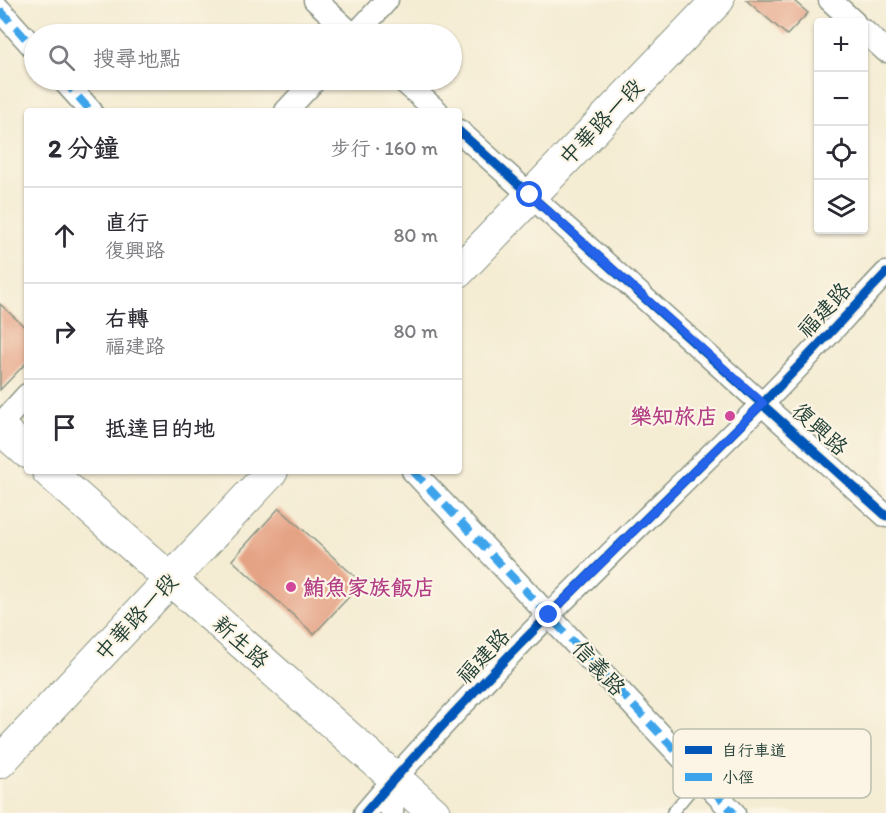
<!DOCTYPE html>
<html lang="zh-TW">
<meta charset="utf-8">
<style>
body{margin:0;font-family:Itim,"LXGW WenKai TC",sans-serif;background:#f7f7f7;color:#2b2b33}
.controls{position:absolute;right:18px;top:18px;display:grid;overflow:hidden;border-radius:6px;box-shadow:0 2px 4px #0004}
.controls button{width:54px;height:54px;display:grid;place-items:center;padding:0;border:0;border-bottom:2px solid #e1e1e2;background:#fff;color:#2b2b33;font:30px sans-serif}
.stop{position:absolute;width:18px;height:18px;margin:-14px;border:4px solid #2563eb;border-radius:50%;background:#fff}
.stop.end{background:#2563eb;border-color:#fff;box-shadow:0 2px 6px #0008}
.list{margin:0;padding:0;list-style:none}
h2{display:flex;justify-content:space-between;align-items:center;height:78px;margin:0;padding:0 24px;font-size:26px}
h2 small{font-size:20px;font-weight:400;color:#7c7c81}
.list li{display:grid;grid-template-columns:39px 1fr auto;gap:18px;align-items:center;box-sizing:border-box;height:96px;padding:0 24px;border-top:2px solid #e1e1e2}
.list b{display:block;font-size:22px;white-space:nowrap}
.list p{margin:0;font-size:20px;white-space:nowrap;color:#7c7c81}
.list em{font-size:20px;font-style:normal;color:#7c7c81}
.icon{flex:none;width:33px;height:33px;fill:none;stroke:currentColor;stroke-width:2;stroke-linecap:round;stroke-linejoin:round}
.map{position:relative;flex:none;width:886px;height:813px;overflow:hidden}
.search{position:absolute;background:#fff;box-shadow:0 2px 4px #0004;left:24px;top:24px;width:438px;height:66px;display:flex;align-items:center;gap:15px;box-sizing:border-box;padding:0 21px;border-radius:33px;color:#7c7c81;font-size:22px}
.panel{position:absolute;background:#fff;box-shadow:0 2px 4px #0004;left:24px;top:108px;width:438px;height:366px;border-radius:6px}
.map>svg:first-child{display:block}
.building{fill:#e5a385}
.lines{fill:none;stroke-linecap:round;stroke-linejoin:round}
.lane-casing{stroke:#8a9484;stroke-width:13}
.street-casing{stroke:#8a9484;stroke-width:25}
.secondary-casing{stroke:#8a9484;stroke-width:34}
.lane{stroke:#fff;stroke-width:10}
.street{stroke:#fff;stroke-width:22}
.secondary{stroke:#fff;stroke-width:32}
.quiet{stroke:#3da4eb;stroke-width:8;stroke-dasharray:15 8;stroke-linecap:butt}
.cycleway-casing{stroke:#fcf5e5;stroke-width:13}
.cycleway{stroke:#0057b8;stroke-width:9}
.route{stroke:#2563eb;stroke-width:8}
.hotel-dot{fill:#d1479c;stroke:#fcf5e5;stroke-width:2}
.labels{text-anchor:middle;dominant-baseline:central;stroke-width:4.5;stroke-linejoin:round;paint-order:stroke}
.street-label{font-size:22px;fill:#1f3d34;stroke:#fcf5e5}
.hotel-label{font-size:22px;font-weight:bold;fill:#b23c85;stroke:#fcf5e5;text-anchor:end}
.key{fill:#fcf5e5;stroke:#babeb0;stroke-width:1.5}
.key-label{font-size:16px;fill:#1f3d34}
</style>
<div class="map">
<svg width="886" height="813" viewBox="0 0 886 813">
<rect width="100%" height="100%" fill="#fcf5e5"/>
<filter id="ink" filterUnits="userSpaceOnUse"><feTurbulence type="fractalNoise" baseFrequency=".0167" numOctaves="2"/><feDisplacementMap in="SourceGraphic" scale="12" xChannelSelector="R" yChannelSelector="G"/><feConvolveMatrix kernelMatrix="1 2 1 2 8 2 1 2 1" color-interpolation-filters="sRGB"/></filter>
<filter id="wash" filterUnits="userSpaceOnUse"><feTurbulence type="fractalNoise" baseFrequency=".008" numOctaves="4" result="noise"/><feDisplacementMap in="SourceGraphic" scale="24" xChannelSelector="R" yChannelSelector="G"/><feGaussianBlur stdDeviation="1.35" result="paint"/><feColorMatrix in="noise" values="0 0 0 0 0 0 0 0 0 0 0 0 0 0 0 0 0 1.4 0 .05"/><feComposite in="paint" operator="in"/></filter>
<g filter="url(#wash)">
<rect width="100%" height="100%" fill="#f4ecd3"/>
<g id="blocks">
<path class="building" d="M746,0H793L808,13L787,35Z
M0,304L27,329V362L0,390Z
M279,508L362,583L314,634L232,560Z"/>
</g>
</g>
<g filter="url(#ink)">
<use href="#blocks" fill-opacity="0" stroke="#8a9484" stroke-width="1.5"/>
<g class="lines">
<defs>
<path id="lane" d="M672,813L701,778"/>
<path id="street" d="M315,0L352,34
M830,0L854,22
M0,10L34,48
M864,31L886,51
M356,34L387,0
M63,80L91,111
M402,80L437,111
M286,111L315,80
M459,131L886,516
M0,425L27,395
M413,471L734,813
M365,813C487,669 627,539 761,405C804,362 844,317 886,273
M392,813L395,778"/>
<path id="secondary" d="M459,271L718,0
M0,428L27,452
M48,471L434,813
M0,762L272,471"/>
</defs>
<use href="#lane" class="lane-casing"/>
<use href="#street" class="street-casing"/>
<use href="#secondary" class="secondary-casing"/>
<use href="#lane" class="lane"/>
<use href="#street" class="street"/>
<use href="#secondary" class="secondary"/>
<path class="quiet" d="M0,10L34,48
M63,80L91,111
M413,471L734,813"/>
<defs>
<path id="cycleway" d="M459,131L886,516
M365,813C487,669 627,539 761,405C804,362 844,317 886,273"/>
</defs>
<use href="#cycleway" class="cycleway-casing"/>
<use href="#cycleway" class="cycleway"/>
</g>
</g>
<g class="lines" filter="url(#ink)">
<path class="route" d="M530,195L763,403L549,615"/>
</g>
<g class="hotel-dot">
<circle cx="730" cy="416" r="6"/>
<circle cx="291" cy="587" r="6"/>
</g>
<g class="labels">
<g class="street-label">
<text transform="translate(601 122) rotate(-46)">中華路一段</text>
<text transform="translate(824 310) rotate(-47)">福建路</text>
<text transform="translate(820 429) rotate(42)">復興路</text>
<text transform="translate(136 617) rotate(-47)">中華路一段</text>
<text transform="translate(241 642) rotate(42)">新生路</text>
<text transform="translate(483 656) rotate(-47)">福建路</text>
<text transform="translate(599 668) rotate(47)">信義路</text>
</g>
<g class="hotel-label">
<text x="718" y="416">樂知旅店</text>
<text x="303" y="587" text-anchor="start">鮪魚家族飯店</text>
</g>
</g>
<rect x="673" y="729" width="198" height="69" rx="9" class="key"/>
<rect x="685" y="746" width="27" height="8" fill="#0057b8"/>
<rect x="685" y="773" width="27" height="8" fill="#3da4eb"/>
<g class="key-label">
<text x="722" y="756">自行車道</text>
<text x="722" y="783">小徑</text>
</g>
</svg>
<div class="controls">
<button>+</button>
<button>−</button>
<button><svg class="icon" aria-label="locate" viewBox="0 0 24 24"><circle cx="12" cy="12" r="6"/><path d="M12 2v4M12 18v4M2 12h4M18 12h4"/></svg></button>
<button><svg class="icon" aria-label="layers" viewBox="0 0 24 24"><path d="M12 4l9 5-9 5-9-5zM3 14l9 5 9-5"/></svg></button>
</div>
<div class="stop" style="left:530px;top:195px"></div>
<div class="stop end" style="left:549px;top:615px"></div>
<div class="search"><svg class="icon" aria-label="search" viewBox="0 0 24 24"><circle cx="10" cy="10" r="6"/><path d="M15 15l6 6"/></svg>搜尋地點</div>
<section class="panel">
<h2>2 分鐘<small>步行 · 160 m</small></h2>
<ul class="list">
<li><svg class="icon" aria-label="ahead" viewBox="0 0 24 24"><path d="M12 20V5M6 11l6-6 6 6"/></svg><div><b>直行</b><p>復興路</p></div><em>80 m</em></li>
<li><svg class="icon" aria-label="right" viewBox="0 0 24 24"><path d="M7 20v-9h11M14 6l5 5-5 5"/></svg><div><b>右轉</b><p>福建路</p></div><em>80 m</em></li>
<li><svg class="icon" aria-label="arrive" viewBox="0 0 24 24"><path d="M6 21V4h12l-3 4 3 4H6"/></svg><div><b>抵達目的地</b></div></li>
</ul>
</section>
</div>
